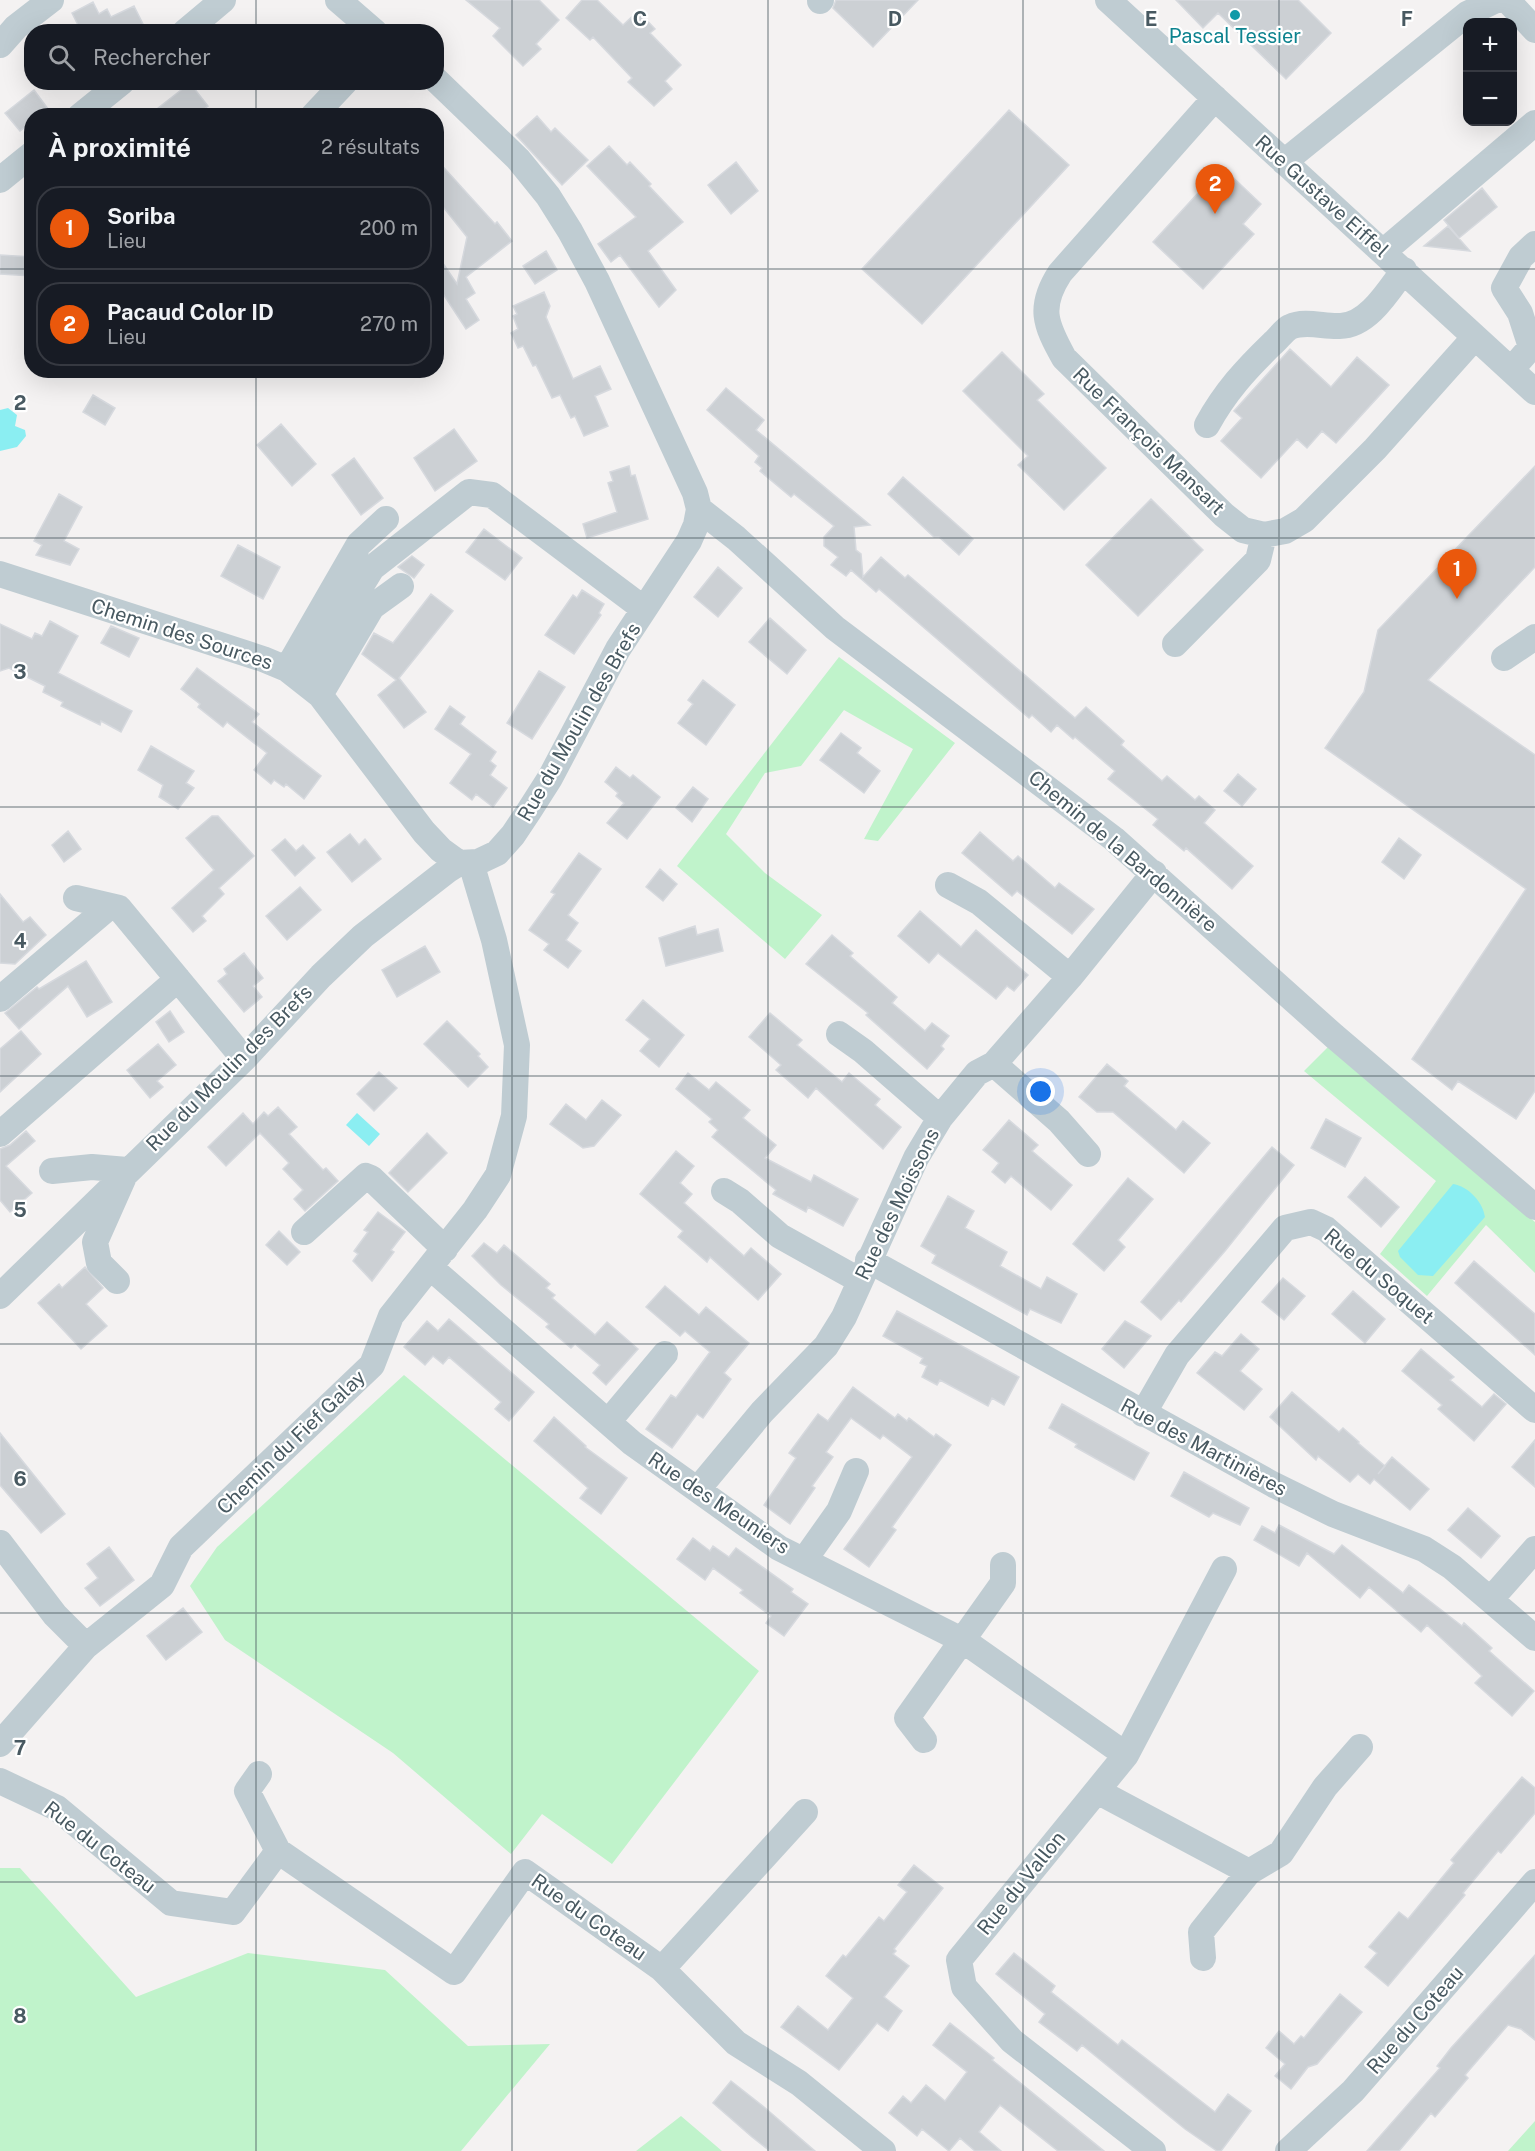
<!DOCTYPE html>
<html lang="fr">
<meta charset="utf-8">
<style>
body{margin:0;font-family:"Public Sans",sans-serif;background:#242831;color:#f1f3f6}
.controls{position:absolute;right:18px;top:18px;display:grid;overflow:hidden;border-radius:12px;box-shadow:0 6px 24px #0002}
.controls button{width:54px;height:54px;display:grid;place-items:center;padding:0;border:0;border-bottom:2px solid #363941;background:#171b24;color:#f1f3f6;font:30px sans-serif}
.you{position:absolute;left:1041px;top:1092px;width:21px;height:21px;margin:-15px;border:4px solid #fff;border-radius:50%;background:#1a73e8;box-shadow:0 0 0 9px #1a73e833}
.badge{display:grid;place-items:center;width:39px;height:39px;border-radius:50%;background:#ea580c;color:#fff;font-size:20px;font-weight:700}
.pin{position:absolute;translate:-50% -50px;filter:drop-shadow(0 2px 3px #0008)}
.pin::after{content:'';position:absolute;top:32px;width:21px;height:18px;background:inherit;clip-path:polygon(0 0,100% 0,50% 100%)}
.list{margin:0;padding:0;list-style:none}
h2{display:flex;justify-content:space-between;align-items:center;height:78px;margin:0;padding:0 24px;font-size:26px}
h2 small{font-size:20px;font-weight:400;color:#9ea1a6}
.list li{display:grid;grid-template-columns:39px 1fr auto;gap:18px;align-items:center;box-sizing:border-box;height:84px;margin:0 12px 12px;padding:0 12px;border:2px solid #363941;border-radius:24px}
.list b{display:block;font-size:22px;white-space:nowrap}
.list p{margin:0;font-size:20px;white-space:nowrap;color:#9ea1a6}
.list em{font-size:20px;font-style:normal;color:#9ea1a6}
.icon{flex:none;width:33px;height:33px;fill:none;stroke:currentColor;stroke-width:2;stroke-linecap:round;stroke-linejoin:round}
.map{position:relative;flex:none;width:1535px;height:2151px;overflow:hidden}
.search{position:absolute;background:#171b24;box-shadow:0 6px 24px #0002;left:24px;top:24px;width:420px;height:66px;display:flex;align-items:center;gap:15px;box-sizing:border-box;padding:0 21px;border-radius:24px;color:#9ea1a6;font-size:22px}
.panel{position:absolute;background:#171b24;box-shadow:0 6px 24px #0002;left:24px;top:108px;width:420px;height:270px;border-radius:24px}
.map>svg:first-child{display:block}
.green{fill:#c0f3cb}
.water{fill:#8beef2}
.building{fill:#ccd0d4;stroke:#d6d9de;stroke-width:1.5}
.lines{fill:none;stroke-linecap:round;stroke-linejoin:round}
.minor{stroke:#bfccd2;stroke-width:26}
.grid{fill:none;stroke:#485961;stroke-width:1.5;stroke-opacity:0.55}
.culture-dot{fill:#0f9aa8;stroke:#fff;stroke-width:2}
.labels{text-anchor:middle;dominant-baseline:central;stroke-width:4.5;stroke-linejoin:round;paint-order:stroke}
.culture-label{font-size:20px;fill:#0d838f;stroke:#fff}
.street-label{font-size:20px;fill:#485961;stroke:#fff}
.grid-label{font-size:20px;text-anchor:middle;font-weight:bold;fill:#485961;stroke:#fff;stroke-width:4.5;stroke-linejoin:round;paint-order:stroke}
</style>
<div class="map">
<svg width="1535" height="2151" viewBox="0 0 1535 2151">
<rect width="100%" height="100%" fill="#f4f2f2"/>
<path class="green" d="M839,657L955,743L878,841L864,839L913,749L844,710L801,766L765,773L726,834L765,873L822,915L785,959L677,866Z
M1328,1047L1535,1222V1273L1486,1225L1427,1296L1380,1254L1436,1181L1304,1071Z
M404,1375L759,1671L612,1864L542,1814L511,1854L393,1753L225,1640L190,1586L217,1547Z
M0,1868H20L136,1997L248,1953L385,1970L468,2046L550,2044L461,2151H0Z
M681,2116L722,2151H636Z
M1535,2121V2151H1508Z"/>
<path class="water" d="M8,408L17,415L15,426L25,430L26,436L17,447L0,451V410Z
M357,1113L380,1134L369,1146L346,1125Z
M1453,1184C1468,1186 1483,1202 1485,1217L1433,1276L1418,1275L1400,1257L1398,1251Z"/>
<path class="building" d="M466,0H539L559,20L536,44L541,49L523,66L493,36L500,28Z
M582,0H597L623,25L638,11L655,29L650,33L681,65L665,81L672,89L654,106L628,82L632,78L593,37L590,40L566,18Z
M836,0H918L873,47L833,8Z
M1176,0H1298L1331,33L1286,79L1218,13L1203,28Z
M93,2L99,14L107,9L111,17L134,6L147,32H64L78,25L72,13Z
M190,83L208,106L195,116H148Z
M34,90L48,109L40,116H32V122L20,131L5,113Z
M1009,110L1069,165L922,324L862,269Z
M537,116L551,132L555,128L588,160L562,185L516,135Z
M609,146L627,165L630,162L651,184L649,186L683,222L648,251L676,290L659,307L620,255L611,262L598,244L636,217L587,166Z
M436,159L495,224L497,222L512,241L466,277L475,293L466,299L479,320L466,329L436,283V253L457,284L467,237L436,198Z
M736,162L758,191L731,214L708,185Z
M1222,167L1261,204L1243,224L1254,234L1203,289L1153,242Z
M1482,188L1497,207L1459,238L1444,220Z
M1448,226L1470,251L1424,246Z
M546,251L557,270L535,284L523,266Z
M0,255L32,257V276L0,274Z
M544,292L550,306L546,317L573,379L600,366L611,389L595,396L608,426L584,436L575,416L571,418L560,395L552,398L536,365L533,366L523,346L518,348L511,333L518,329L513,316L517,314L513,306Z
M1290,349L1331,387L1357,357L1389,385L1336,443L1322,431L1307,448L1297,439L1261,478L1221,441L1242,418L1234,411Z
M1002,352L1044,394L1037,400L1106,468L1064,510L1018,465L1028,456L963,391Z
M726,388L764,420L756,430L870,525L854,527L856,550L861,554L863,577L881,557L905,578L908,575L1075,718L1086,707L1124,741L1121,745L1162,781L1167,776L1195,800L1199,796L1215,810L1204,823L1253,866L1232,889L1186,848L1184,851L1153,825L1158,819L1108,779L1115,771L1075,737L1073,739L1057,725L1051,732L1032,715L1029,718L879,589L876,592L851,570L846,576L831,565L838,557L824,546V537L834,526L794,494L791,497L760,471L762,468L755,462L759,456L707,410Z
M93,395L115,408L105,425L83,412Z
M281,424L316,464L292,486L257,445Z
M454,429L477,461L435,491L414,458Z
M354,458L383,498L361,515L332,475Z
M629,466L631,476L635,475L648,519L587,538L583,524L617,512L608,483L613,481L610,472Z
M1535,466V567L1428,680L1535,755V1091L1516,1119L1458,1081L1452,1090L1412,1059L1526,889L1325,748L1364,692L1378,630Z
M903,477L973,539L959,555L939,537H934L888,494Z
M59,494L82,507L64,541L79,549L70,565L36,555L42,545L34,541Z
M1151,499L1203,550L1138,616L1086,565Z
M484,529L522,558L505,580L466,552Z
M238,545L280,567L263,599L221,576Z
M412,556L424,565L414,578L398,567Z
M718,567L742,588L718,617L694,597Z
M582,590L604,604L599,613L601,615L574,654L545,635L573,595L577,598Z
M431,594L453,611L399,678L426,712L404,728L378,695L396,680L362,654L374,633L393,643Z
M770,618L806,650L787,674L749,642Z
M50,621L78,636L58,673L132,711L121,732L101,721L100,725L61,706L63,702L43,692L45,686L9,668L0,671V624L32,639L35,633L42,636Z
M111,626L139,638L129,657L101,643Z
M197,668L259,714L252,722L321,776L304,799L286,784L284,787L274,780L271,784L254,770L267,753L227,722L223,727L198,707L200,704L181,689Z
M539,671L565,687L532,739L507,723Z
M703,680L735,705L706,745L678,723L693,704L688,700Z
M450,706L465,717L460,724L496,752L490,761L496,766L490,775L507,788L493,807L476,794L472,800L450,783L471,754L435,729Z
M841,733L861,748L857,753L880,771L864,793L820,760Z
M151,746L194,771L186,783L194,788L178,809L159,797L163,785L138,770Z
M616,767L630,778L633,775L660,797L627,839L607,823L624,803L616,796L618,793L605,782Z
M1238,774L1256,789L1242,806L1224,791Z
M693,787L708,799L692,822L676,808Z
M212,816H218L254,856L219,888L224,894L202,916L206,921L193,932L172,908L214,870L186,838Z
M68,831L81,849L64,862L52,845Z
M980,832L1013,861L1018,856L1055,888L1059,883L1094,909L1072,934L1017,891L1012,896L962,853Z
M350,834L359,845L365,839L381,859L352,882L327,852Z
M1399,838L1421,855L1404,879L1382,862Z
M285,839L296,851L303,845L315,858L295,876L272,850Z
M579,853L601,869L568,915L578,923L566,940L581,951L568,968L544,950L549,944L529,930L555,894L551,892Z
M660,869L677,884L663,901L646,887Z
M300,887L321,910L287,940L266,916Z
M0,894L23,922L30,917L46,935L15,964L0,963Z
M920,911L961,947L976,930L1028,975L1014,991L1007,986L996,999L938,953L929,963L898,936Z
M695,926L697,935L718,929L723,951L666,966L659,938Z
M832,935L853,953L850,956L897,997L892,1003L925,1031L932,1023L949,1036L941,1046L944,1049L927,1069L866,1015L868,1013L806,964Z
M425,946L440,972L397,997L382,970Z
M244,953L263,978L253,986L262,997L244,1012L218,981L227,974L224,969Z
M86,961L112,1002L87,1017L68,986L19,1029L5,1013L37,987L39,989Z
M643,1000L684,1035L659,1067L640,1051L650,1039L626,1020Z
M170,1011L184,1032L169,1042L156,1022Z
M770,1013L802,1040L797,1045L842,1082L849,1073L880,1099L875,1105L901,1127L883,1149L816,1088L808,1098L776,1070L781,1065L749,1037Z
M447,1021L480,1054L478,1056L488,1067L468,1087L424,1044Z
M21,1031L41,1054L0,1092V1049Z
M158,1044L176,1065L157,1081L163,1087L150,1098L127,1070Z
M1107,1064L1128,1081L1124,1086L1176,1130L1183,1121L1210,1143L1184,1173L1113,1112H1097L1079,1097Z
M379,1072L397,1088L374,1111L357,1094Z
M688,1073L709,1090L716,1082L750,1110L743,1118L776,1145L765,1158L811,1182L814,1175L858,1199L843,1226L808,1207L806,1212L773,1194L776,1190L712,1137L718,1130L709,1122L712,1119L676,1089Z
M602,1100L621,1115L594,1146L583,1148L550,1124L566,1104L586,1120Z
M278,1107L297,1127L289,1134L323,1170L326,1168L338,1181L305,1211L294,1199L303,1190L283,1169L289,1163L260,1133L226,1166L208,1147L243,1113L253,1124L264,1112L268,1116Z
M1326,1119L1361,1138L1345,1167L1311,1148Z
M1009,1120L1038,1145L1032,1151L1072,1185L1051,1210L1011,1176L1005,1183L992,1172L999,1163L983,1150Z
M26,1131L35,1141L6,1166L32,1193L10,1212L0,1200V1149L10,1145Z
M427,1133L447,1153L408,1192L389,1173Z
M1272,1147L1294,1165L1225,1251L1181,1302L1179,1300L1161,1320L1141,1302Z
M676,1151L694,1166L680,1183L692,1194L684,1203L744,1256L751,1248L781,1274L758,1300L710,1257L707,1262L678,1237L683,1231L640,1194Z
M1365,1177L1399,1207L1381,1227L1348,1197Z
M1128,1178L1153,1199L1118,1240L1125,1247L1104,1271L1073,1244Z
M948,1196L974,1211L965,1228L1007,1252L1000,1266L1041,1289L1047,1277L1077,1294L1061,1323L1030,1309L1027,1315L932,1263L936,1255L921,1246Z
M378,1212L405,1232L391,1250L394,1252L372,1281L353,1261L358,1254L354,1251L368,1232L364,1230Z
M279,1231L300,1252L287,1265L266,1245Z
M484,1243L497,1253L504,1245L550,1284L546,1288L555,1295L552,1298L595,1335L607,1322L638,1349L606,1385L593,1373L600,1365L575,1344L571,1348L546,1327L549,1324L501,1285L472,1256Z
M1474,1261L1535,1314V1355L1455,1283Z
M85,1267L103,1288L86,1304L107,1326L81,1349L38,1303L59,1284L62,1288Z
M1283,1278L1305,1296L1284,1320L1262,1302Z
M665,1286L699,1315L706,1307L749,1343L724,1373L731,1379L703,1418L697,1414L672,1448L646,1429L671,1395L676,1398L710,1352L685,1331L680,1336L646,1307Z
M1353,1291L1385,1319L1365,1343L1332,1314Z
M897,1311L1019,1377L1004,1405L992,1398L988,1406L940,1380L937,1385L922,1377L927,1366L920,1363L923,1358L883,1336Z
M449,1319L534,1392L509,1421L495,1409L501,1402L449,1357L443,1364L433,1356L425,1365L404,1347L427,1321L438,1331Z
M1125,1321L1151,1336L1124,1368L1102,1349Z
M1241,1334L1259,1349L1240,1371L1262,1389L1244,1410L1197,1373L1215,1352L1222,1356Z
M1421,1349L1454,1377L1450,1380L1482,1407L1494,1394L1506,1404L1474,1441L1438,1409L1442,1405L1402,1371Z
M853,1387L895,1418L898,1414L907,1421L909,1418L934,1437L936,1434L951,1445L892,1527L896,1530L869,1567L844,1549L912,1457L883,1435L880,1439L851,1418L826,1452L833,1457L812,1486L815,1488L790,1524L764,1505L796,1458L789,1453L818,1414L828,1421Z
M1292,1392L1339,1432L1343,1428L1359,1442L1358,1443L1385,1466L1378,1474L1392,1457L1429,1489L1410,1510L1374,1479L1370,1484L1358,1474L1350,1482L1318,1456L1316,1460L1270,1417Z
M1062,1404L1149,1453L1134,1480L1075,1447L1077,1444L1049,1428Z
M554,1417L586,1446L585,1447L627,1478L601,1514L580,1498L588,1488L534,1441Z
M0,1433L65,1514L41,1533L0,1485Z
M1535,1440V1487L1512,1467Z
M1184,1472L1249,1508L1240,1525L1213,1513L1209,1517L1171,1496Z
M1468,1508L1500,1536L1481,1558L1448,1530Z
M1279,1525L1334,1554L1342,1545L1403,1593L1409,1585L1462,1626L1464,1623L1492,1648L1489,1651L1534,1691L1512,1716L1475,1683L1482,1676L1427,1625L1421,1632L1369,1587L1360,1598L1307,1553L1299,1566L1254,1540L1262,1526L1275,1533Z
M693,1538L710,1551L713,1546L729,1557L736,1548L793,1589L791,1592L808,1604L784,1636L766,1623L771,1616L740,1593L743,1590L713,1568L705,1580L677,1559Z
M109,1547L134,1580L100,1606L85,1588L98,1578L87,1564Z
M183,1608L202,1632L166,1660L147,1636Z
M1522,1777L1535,1788V1813L1501,1853L1498,1851L1463,1893L1465,1895L1388,1986L1365,1967L1377,1953L1369,1947L1399,1912L1408,1919L1454,1863L1451,1860Z
M914,1865L943,1888L894,1949L896,1951L893,1954L909,1966L884,1997L902,2011L888,2031L877,2023L839,2070L781,2027L798,2006L828,2030L853,1998L826,1976L843,1955L846,1957L879,1917L884,1921L907,1892L898,1885Z
M1014,1953L1055,1986L1051,1992L1118,2045L1122,2040L1215,2112L1228,2094L1251,2111L1221,2151H1217L1185,2129L1082,2045L1077,2051L1039,2022L1045,2014L996,1974Z
M1535,1955V2040L1521,2029L1508,2025L1465,2075L1468,2078L1435,2117L1431,2113L1399,2151H1367L1440,2068L1437,2066L1451,2048Z
M1340,1994L1362,2012L1317,2064L1308,2067L1291,2089L1275,2076L1285,2064L1266,2048L1279,2031L1294,2044L1301,2036L1304,2038Z
M950,2023L994,2058L992,2060L1104,2151H1058L1000,2105L979,2132L1001,2151H975L960,2138L949,2151L922,2129L917,2136L889,2113L903,2096L911,2103L926,2085L945,2101L967,2072L933,2045Z
M731,2081L764,2107L815,2151H770L752,2137L713,2103Z"/>
<g class="lines">
<path class="minor" d="M338,0L375,32
M1108,0L1535,392
M1507,0L1535,30
M820,1L821,0
M185,32L223,0
M0,45L16,27L51,0
M1215,98L1060,273C1038,307 1045,324 1064,358L1224,515L1243,530L1264,535L1285,531L1304,520L1375,449L1475,337
M80,116L122,82
M313,116L345,82
M1284,162L1467,14L1496,0
M0,180L32,154
M1383,252L1535,123
M1511,370L1531,347L1520,313L1504,288L1521,257L1535,244
M1207,425C1225,392 1246,369 1273,343C1278,339 1284,330 1290,327C1305,320 1324,327 1340,326C1368,326 1389,290 1404,270
M699,509L736,538L835,628L1114,839L1334,1036L1535,1207
M0,574L263,659L287,669L320,695L424,832L441,850L459,863
M1175,644L1258,560L1264,535
M1504,658L1535,637
M287,669L359,544L386,519
M303,681L372,568L469,492L492,495L644,609
M320,695L372,607L401,586
M948,885L979,902L1070,977
M76,898L119,908L244,1059
M0,999L110,906
M839,1034L863,1051L940,1118
M994,1064L1059,1121L1088,1154
M0,1134L178,979
M52,1171L92,1167L127,1170L95,1242L99,1263L117,1281
M724,1191L740,1201L780,1236L859,1280
M304,1232L366,1176L371,1178L445,1249
M868,1260L1274,1485L1333,1514L1424,1549L1452,1567L1535,1638
M431,1268L632,1443L779,1548L964,1641L1126,1755
M0,1296L244,1059L321,976L363,936L448,870L459,863L478,862L497,853L513,835L529,811L550,778L618,649L689,541L696,525L699,509L695,493L597,281L570,231L548,196L518,159L436,80
M1143,1414L1177,1355L1285,1228L1311,1222L1326,1229L1535,1410
M608,1422L665,1354
M698,1489L762,1412L826,1346L844,1317L916,1158L940,1118L977,1073L994,1064L1070,977L1154,873
M0,1543L55,1615L86,1646
M805,1559L839,1511L856,1471
M1491,1599L1535,1549
M924,1740L907,1718L1003,1583V1565
M0,1744L86,1646L162,1585L181,1547L372,1365L391,1316L475,1210L498,1175L514,1116L517,1045L494,940L471,863
M259,1774L247,1791L278,1851
M0,1781L57,1808L171,1903L233,1912L278,1851L454,1972L525,1872L662,1969L736,2043L799,2083L883,2151
M1097,1791L1249,1872L1201,1932L1203,1958
M1249,1872L1281,1853L1325,1787L1360,1747
M662,1969L805,1812
M1153,2151L1012,2041L964,1987L959,1960L1126,1755L1224,1569
M1288,2151L1353,2091L1535,1882"/>
</g>
<path class="grid" d="M256,0V32M512,0V2151M768,0V2151M1023,0V2151M1279,0V2151M256,82V116M0,269H32M436,269H1535M256,370V2151M0,538H1535M0,807H1535M0,1076H1535M0,1344H1535M0,1613H1535M0,1882H1535"/>
<circle class="culture-dot" cx="1235" cy="15" r="6"/>
<g class="labels">
<g class="culture-label">
<text x="1235" y="36">Pascal Tessier</text>
</g>
<g class="street-label">
<text transform="translate(1322 196) rotate(42)">Rue Gustave Eiffel</text>
<text transform="translate(1149 441) rotate(44)">Rue François Mansart</text>
<text transform="translate(182 634) rotate(18)">Chemin des Sources</text>
<text transform="translate(579 722) rotate(-60)">Rue du Moulin des Brefs</text>
<text transform="translate(1123 851) rotate(40)">Chemin de la Bardonnière</text>
<text transform="translate(229 1068) rotate(-45)">Rue du Moulin des Brefs</text>
<text transform="translate(897 1204) rotate(-64)">Rue des Moissons</text>
<text transform="translate(1379 1276) rotate(40)">Rue du Soquet</text>
<text transform="translate(291 1442) rotate(-44)">Chemin du Fief Galay</text>
<text transform="translate(1204 1447) rotate(28)">Rue des Martinières</text>
<text transform="translate(719 1503) rotate(34)">Rue des Meuniers</text>
<text transform="translate(100 1847) rotate(38)">Rue du Coteau</text>
<text transform="translate(1021 1883) rotate(-51)">Rue du Vallon</text>
<text transform="translate(589 1917) rotate(35)">Rue du Coteau</text>
<text transform="translate(1415 2020) rotate(-49)">Rue du Coteau</text>
</g>
</g>
<g class="grid-label">
<text x="640" y="26">C</text>
<text x="895" y="26">D</text>
<text x="1151" y="26">E</text>
<text x="1407" y="26">F</text>
<text x="20" y="410">2</text>
<text x="20" y="679">3</text>
<text x="20" y="948">4</text>
<text x="20" y="1217">5</text>
<text x="20" y="1486">6</text>
<text x="20" y="1755">7</text>
<text x="20" y="2023">8</text>
</g>
</svg>
<div class="controls">
<button>+</button>
<button>−</button>
</div>
<div class="you"></div>
<div class="pin badge" style="left:1457px;top:599px">1</div>
<div class="pin badge" style="left:1215px;top:214px">2</div>
<div class="search"><svg class="icon" aria-label="search" viewBox="0 0 24 24"><circle cx="10" cy="10" r="6"/><path d="M15 15l6 6"/></svg>Rechercher</div>
<section class="panel">
<h2>À proximité<small>2 résultats</small></h2>
<ul class="list">
<li><span class="badge">1</span><div><b>Soriba</b><p>Lieu</p></div><em>200 m</em></li>
<li><span class="badge">2</span><div><b>Pacaud Color ID</b><p>Lieu</p></div><em>270 m</em></li>
</ul>
</section>
</div>
